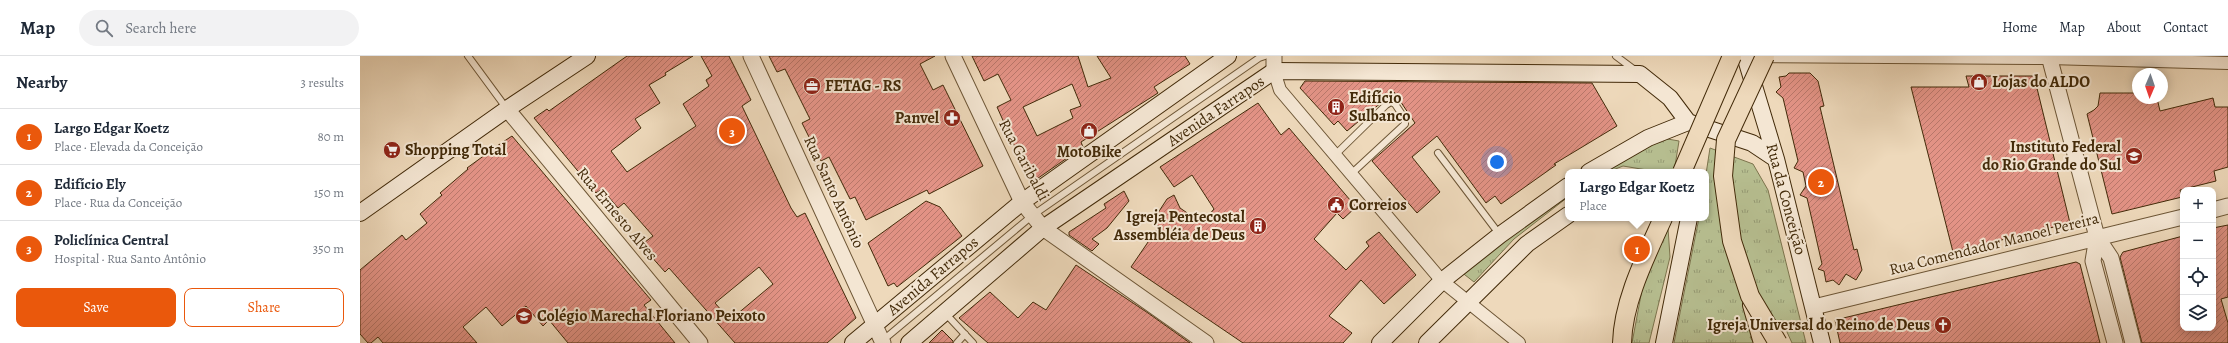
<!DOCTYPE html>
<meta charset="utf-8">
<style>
body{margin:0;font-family:Alegreya,serif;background:#f2f2f3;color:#1f2937}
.controls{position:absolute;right:12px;bottom:12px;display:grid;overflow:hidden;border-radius:8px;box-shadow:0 2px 10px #0003}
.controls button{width:36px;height:36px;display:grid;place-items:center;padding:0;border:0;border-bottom:1px solid #e0e1e3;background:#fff;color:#1f2937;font:20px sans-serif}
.compass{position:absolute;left:1772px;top:12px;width:36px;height:36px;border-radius:50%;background:#fff;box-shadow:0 2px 10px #0003;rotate:182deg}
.you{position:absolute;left:1137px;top:106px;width:14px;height:14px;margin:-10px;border:3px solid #fff;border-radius:50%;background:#1a73e8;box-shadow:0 0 0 6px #1a73e833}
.badge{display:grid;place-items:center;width:26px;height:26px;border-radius:50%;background:#ea580c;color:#fff;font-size:13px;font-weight:700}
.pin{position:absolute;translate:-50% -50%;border:2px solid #fff;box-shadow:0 1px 4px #0006}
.popup{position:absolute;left:1205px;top:113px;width:144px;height:52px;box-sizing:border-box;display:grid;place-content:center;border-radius:8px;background:#fff;filter:drop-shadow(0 1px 3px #0005);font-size:13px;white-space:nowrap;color:#747a83}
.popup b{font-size:15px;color:#1f2937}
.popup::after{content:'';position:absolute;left:50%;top:100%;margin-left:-8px;border:8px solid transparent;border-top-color:#fff}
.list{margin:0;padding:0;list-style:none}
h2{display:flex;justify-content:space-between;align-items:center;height:52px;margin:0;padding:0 16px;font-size:17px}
h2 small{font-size:13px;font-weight:400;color:#747a83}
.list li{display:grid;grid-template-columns:26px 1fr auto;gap:12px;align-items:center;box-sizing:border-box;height:56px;padding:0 16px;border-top:1px solid #e0e1e3}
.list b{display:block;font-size:15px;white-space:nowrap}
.list p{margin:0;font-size:13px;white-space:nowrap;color:#747a83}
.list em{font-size:13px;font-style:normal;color:#747a83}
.actions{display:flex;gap:8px;padding:12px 16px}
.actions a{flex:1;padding:9px 0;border:1px solid #ea580c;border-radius:8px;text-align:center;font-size:14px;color:#ea580c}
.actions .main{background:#ea580c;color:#fff}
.icon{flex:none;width:22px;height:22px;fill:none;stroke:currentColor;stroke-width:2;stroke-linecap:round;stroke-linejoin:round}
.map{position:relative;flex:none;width:1868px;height:287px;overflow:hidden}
header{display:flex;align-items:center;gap:24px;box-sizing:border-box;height:56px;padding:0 20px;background:#fff;border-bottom:1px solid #e0e1e3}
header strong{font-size:19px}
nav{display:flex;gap:22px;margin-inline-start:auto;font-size:14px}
.search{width:280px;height:36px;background:#f2f2f3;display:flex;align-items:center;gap:10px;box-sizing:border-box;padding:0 14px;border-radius:22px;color:#747a83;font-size:15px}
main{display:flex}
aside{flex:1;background:#fff}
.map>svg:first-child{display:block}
.grass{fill:url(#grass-tufts);stroke:#7c744d}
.building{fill:url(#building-hatch);stroke:#422a09;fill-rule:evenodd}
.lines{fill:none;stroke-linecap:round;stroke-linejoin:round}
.service-casing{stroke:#6d5636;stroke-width:8}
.minor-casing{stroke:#6d5636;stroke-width:14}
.tertiary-casing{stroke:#6d5636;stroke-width:17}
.secondary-casing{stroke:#422a09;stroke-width:18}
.primary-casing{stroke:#422a09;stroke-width:20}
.service{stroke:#f4e6d3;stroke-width:6}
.minor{stroke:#f4e6d3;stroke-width:12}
.tertiary{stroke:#f4e6d3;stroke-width:15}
.secondary{stroke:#f4e6d3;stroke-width:16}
.primary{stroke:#eed9bb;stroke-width:18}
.primary-bridge-casing{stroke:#422a09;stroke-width:20;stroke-linecap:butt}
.primary-bridge{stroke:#eed9bb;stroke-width:18}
.labels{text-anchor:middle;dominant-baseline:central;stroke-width:4;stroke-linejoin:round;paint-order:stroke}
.poi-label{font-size:16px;font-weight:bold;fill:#422a09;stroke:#f4e6d3;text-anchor:start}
.street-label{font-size:16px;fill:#422a09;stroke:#f4e6d3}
</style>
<header>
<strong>Map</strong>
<div class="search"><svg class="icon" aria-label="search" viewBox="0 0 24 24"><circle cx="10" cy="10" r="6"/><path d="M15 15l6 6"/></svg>Search here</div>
<nav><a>Home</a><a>Map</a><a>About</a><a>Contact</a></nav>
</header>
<main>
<aside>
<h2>Nearby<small>3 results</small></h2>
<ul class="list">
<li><span class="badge">1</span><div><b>Largo Edgar Koetz</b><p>Place · Elevada da Conceição</p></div><em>80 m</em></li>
<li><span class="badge">2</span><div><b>Edifício Ely</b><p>Place · Rua da Conceição</p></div><em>150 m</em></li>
<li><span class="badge">3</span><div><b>Policlínica Central</b><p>Hospital · Rua Santo Antônio</p></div><em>350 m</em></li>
</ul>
<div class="actions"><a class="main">Save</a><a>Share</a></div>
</aside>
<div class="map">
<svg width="1868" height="287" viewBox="0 0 1868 287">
<defs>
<pattern id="grass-tufts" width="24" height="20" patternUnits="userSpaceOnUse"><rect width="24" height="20" fill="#b7bf91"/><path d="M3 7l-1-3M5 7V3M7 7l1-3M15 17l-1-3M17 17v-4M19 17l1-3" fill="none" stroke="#969b75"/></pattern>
<pattern id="building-hatch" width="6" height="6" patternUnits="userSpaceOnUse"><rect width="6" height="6" fill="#e39386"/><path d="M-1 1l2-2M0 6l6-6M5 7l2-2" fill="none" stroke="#ba786c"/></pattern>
</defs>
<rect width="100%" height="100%" fill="#eed9bb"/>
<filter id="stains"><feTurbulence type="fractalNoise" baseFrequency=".005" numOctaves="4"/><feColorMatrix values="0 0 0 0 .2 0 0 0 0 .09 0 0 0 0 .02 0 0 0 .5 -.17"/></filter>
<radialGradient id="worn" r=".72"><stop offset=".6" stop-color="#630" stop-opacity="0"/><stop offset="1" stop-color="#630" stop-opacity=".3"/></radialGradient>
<path class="grass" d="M1302,82L1319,85L1314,116H1299L1263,110L1248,116H1236Z
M1350,92L1393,108L1408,134L1446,287H1432L1422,265L1390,281L1394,287H1314L1339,162H1346V118Z
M1208,135V141L1154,183L1114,226L1100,215Z
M1308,172L1310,201L1289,287H1272L1284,223Z"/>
<path class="building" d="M267,0H333L305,17L306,19L289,29L300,47L275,63L281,72L251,95L267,116L336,70L323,48L349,30L346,24L352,20L341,0H369L391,44L382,50L431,152L437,161L445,157L496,262L467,287H375L309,212L305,216L281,189L293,180L264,147L258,152L242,133L236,137L174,62L187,53L189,55ZM399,211L413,228L370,264L355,247Z
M409,0H575L560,8L573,34L583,29L623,110L569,138L567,134L506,164L495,141L490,143L469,101L461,105L442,67L450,63L425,13L417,16Z
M612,0H718L728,31L751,22L737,0H825L830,8L794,31L798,37L721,86L723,91L671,127L653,92L655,91L637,51L651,44L638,18L624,25ZM712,28L721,50L710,54L713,62L677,80L663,51Z
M1429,17H1450L1458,25L1464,50L1460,51L1494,194L1497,193L1502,214L1496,224L1486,218L1479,229L1473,224L1466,226L1464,215L1458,213L1462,208L1447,142L1440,139L1446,130L1443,116L1434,112L1438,105L1423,42L1416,36L1421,31L1419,21L1426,20Z
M1606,20H1674L1710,167L1593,196L1551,31H1609Z
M945,25L1232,27L1257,70L1194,108L1196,109L1141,148L1135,140L1126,147L1077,80L1052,101L1080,136L1057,157L1012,105L1055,67L1034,36L987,75L978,65L974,69L940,32Z
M1740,37H1778V42H1797L1800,55L1853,42L1855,51H1868V111L1854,115L1856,125L1820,134L1822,141L1752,158L1727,58L1734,54L1738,50Z
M898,47L921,79L929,72L996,151L983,163L977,157L954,183L986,214L1009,190L1006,186L1019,176L1056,219L1024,248L1001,224L969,260L992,277L983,287H883L771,211L799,170L792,166L807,143L814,139L820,152L842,167L854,153L832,119L814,131L800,111Z
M152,80L291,244L284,249L315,287H208L189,264L183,270L166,250L142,270L126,251L103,271L117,287H23L18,281L11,287H8L0,278V214L42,179L46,184L67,167L60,158L82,139L80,137L108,113L107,112L129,96L130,92H134Z
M764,135L769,145L747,172L732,183L739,188L732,195L709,179V176L746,152L744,148Z
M566,145L580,151L602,180L537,231L534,227L528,230L508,187Z
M1868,169V241L1861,243L1868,267V287H1782L1760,201L1763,196L1823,180V272H1853V172Z
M1716,206L1720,208L1740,287H1480L1475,264Z
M716,209L788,257L830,287H628L599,262L630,236L658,262L673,246L686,254Z
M582,274L593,285V287H569Z"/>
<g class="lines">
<defs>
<path id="service" d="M108,0L147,53
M1256,0L1276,15
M1078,97L1140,179
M975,99L1026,49L1031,46L1035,48L1045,63V68L991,118
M585,257L613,287
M522,285L673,159L899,2L905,0
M597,287L605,278"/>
<path id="minor" d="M1385,0L1689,2L1868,7
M914,15L920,34L1082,225L1159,287"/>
<path id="tertiary" d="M391,0L523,287
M593,0L662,146L683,172L846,287
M914,0V15
M1689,0L1737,181L1751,202L1773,287
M147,53L340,287
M1853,154L1868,150
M1737,181L1733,205L1755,287
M1454,251L1823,161"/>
<path id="secondary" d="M1385,0L1416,103L1462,287
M1229,116L1288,82L1328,66L1392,87L1416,103
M0,157L147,53L227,0
M493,287L662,146L868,0
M549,287L683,172L914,15L1280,18L1310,42L1328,66
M1020,287L1082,225L1140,179L1208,130
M1067,287L1167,188L1208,159
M1304,287L1329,162"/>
<path id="primary" d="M1392,249L1403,287
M1262,287C1263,245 1286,200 1303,162"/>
</defs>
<use href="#service" class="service-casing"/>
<use href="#minor" class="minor-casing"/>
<use href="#tertiary" class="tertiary-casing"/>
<use href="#secondary" class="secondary-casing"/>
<use href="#primary" class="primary-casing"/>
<use href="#service" class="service"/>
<use href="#minor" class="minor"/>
<use href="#tertiary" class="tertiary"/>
<use href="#secondary" class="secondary"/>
<use href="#primary" class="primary"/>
<defs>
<path id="primary-bridge" d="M1405,0L1366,84L1363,120L1372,185L1390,240L1418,287
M1322,116L1372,0"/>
</defs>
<use href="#primary-bridge" class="primary-bridge-casing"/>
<use href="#primary-bridge" class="primary-bridge"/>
</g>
<defs>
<symbol id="shop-disc" viewBox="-11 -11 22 22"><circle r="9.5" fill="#8f2418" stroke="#f4e6d3"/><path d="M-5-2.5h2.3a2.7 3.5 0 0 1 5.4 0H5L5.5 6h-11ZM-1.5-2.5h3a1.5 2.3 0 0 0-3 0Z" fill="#fff"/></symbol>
<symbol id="office-disc" viewBox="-11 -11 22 22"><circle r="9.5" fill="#8f2418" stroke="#f4e6d3"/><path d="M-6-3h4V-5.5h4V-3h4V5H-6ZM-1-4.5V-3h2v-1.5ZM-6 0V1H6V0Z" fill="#fff"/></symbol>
<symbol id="building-disc" viewBox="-11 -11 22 22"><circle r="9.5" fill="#8f2418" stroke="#f4e6d3"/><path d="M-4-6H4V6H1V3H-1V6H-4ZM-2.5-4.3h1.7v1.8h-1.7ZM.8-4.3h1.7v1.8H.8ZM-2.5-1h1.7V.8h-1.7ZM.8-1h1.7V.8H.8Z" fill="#fff"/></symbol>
<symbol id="pharmacy-disc" viewBox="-11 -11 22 22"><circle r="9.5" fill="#8f2418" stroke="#f4e6d3"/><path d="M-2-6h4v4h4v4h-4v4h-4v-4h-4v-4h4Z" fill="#fff"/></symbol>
<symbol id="supermarket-disc" viewBox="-11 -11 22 22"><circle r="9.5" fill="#8f2418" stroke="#f4e6d3"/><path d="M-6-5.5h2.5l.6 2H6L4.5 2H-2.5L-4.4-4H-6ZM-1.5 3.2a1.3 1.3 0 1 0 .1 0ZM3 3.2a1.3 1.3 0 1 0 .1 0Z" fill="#fff"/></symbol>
<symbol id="university-disc" viewBox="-11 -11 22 22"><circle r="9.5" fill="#8f2418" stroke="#f4e6d3"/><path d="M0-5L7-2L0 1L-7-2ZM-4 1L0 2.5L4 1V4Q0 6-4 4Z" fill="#fff"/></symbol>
<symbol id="civic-disc" viewBox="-11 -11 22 22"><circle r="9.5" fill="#8f2418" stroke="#f4e6d3"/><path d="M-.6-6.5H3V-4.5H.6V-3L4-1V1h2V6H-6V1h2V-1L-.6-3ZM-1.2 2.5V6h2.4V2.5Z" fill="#fff"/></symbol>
<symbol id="school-disc" viewBox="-11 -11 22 22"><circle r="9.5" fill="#8f2418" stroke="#f4e6d3"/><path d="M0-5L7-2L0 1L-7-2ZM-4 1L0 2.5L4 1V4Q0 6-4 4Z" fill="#fff"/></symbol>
<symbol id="church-disc" viewBox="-11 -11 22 22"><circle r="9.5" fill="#8f2418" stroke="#f4e6d3"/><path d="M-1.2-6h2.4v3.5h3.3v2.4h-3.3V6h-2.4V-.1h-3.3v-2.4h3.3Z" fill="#fff"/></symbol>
</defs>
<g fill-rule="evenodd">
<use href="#shop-disc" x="1609" y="16" width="20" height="20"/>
<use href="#office-disc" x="442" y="20" width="20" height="20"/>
<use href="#building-disc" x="966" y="41" width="20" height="20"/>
<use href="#pharmacy-disc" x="582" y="52" width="20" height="20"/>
<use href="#shop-disc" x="719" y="65" width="20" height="20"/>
<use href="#supermarket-disc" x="22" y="84" width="20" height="20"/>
<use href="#university-disc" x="1764" y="90" width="20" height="20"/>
<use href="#civic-disc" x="966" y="139" width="20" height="20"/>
<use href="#building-disc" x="888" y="160" width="20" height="20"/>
<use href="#school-disc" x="154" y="250" width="20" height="20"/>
<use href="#church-disc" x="1573" y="259" width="20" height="20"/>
</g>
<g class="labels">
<g class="poi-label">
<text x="1632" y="26">Lojas do ALDO</text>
<text x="465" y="30">FETAG - RS</text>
<text x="989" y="42">Edifício<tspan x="989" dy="18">Sulbanco</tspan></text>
<text x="579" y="62" text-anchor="end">Panvel</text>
<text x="1761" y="91" text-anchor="end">Instituto Federal<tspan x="1761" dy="18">do Rio Grande do Sul</tspan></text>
<text x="45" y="94">Shopping Total</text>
<text x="729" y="96" text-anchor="middle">MotoBike</text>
<text x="989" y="149">Correios</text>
<text x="885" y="161" text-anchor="end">Igreja Pentecostal<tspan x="885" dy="18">Assembléia de Deus</tspan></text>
<text x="177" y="260">Colégio Marechal Floriano Peixoto</text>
<text x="1570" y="269" text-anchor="end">Igreja Universal do Reino de Deus</text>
</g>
<g class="street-label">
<text transform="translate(856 55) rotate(-34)">Avenida Farrapos</text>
<text transform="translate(664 104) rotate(62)">Rua Garibaldi</text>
<text transform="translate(474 136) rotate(65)">Rua Santo Antônio</text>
<text transform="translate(1426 143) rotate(75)">Rua da Conceição</text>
<text transform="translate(257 158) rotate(50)">Rua Ernesto Alves</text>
<text transform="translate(1634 188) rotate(-14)">Rua Comendador Manoel Pereira</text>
<text transform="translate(573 220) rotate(-40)">Avenida Farrapos</text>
</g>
</g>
<rect width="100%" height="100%" filter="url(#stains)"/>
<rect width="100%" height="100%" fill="url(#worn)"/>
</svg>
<div class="controls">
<button>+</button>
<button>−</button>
<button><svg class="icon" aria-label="locate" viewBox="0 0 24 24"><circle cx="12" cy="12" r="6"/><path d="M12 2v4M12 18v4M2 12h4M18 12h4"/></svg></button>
<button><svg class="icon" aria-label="layers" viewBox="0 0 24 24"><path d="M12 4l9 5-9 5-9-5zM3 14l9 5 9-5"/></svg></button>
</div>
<svg class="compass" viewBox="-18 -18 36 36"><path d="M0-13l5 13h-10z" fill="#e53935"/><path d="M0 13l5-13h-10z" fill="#747a83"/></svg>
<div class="you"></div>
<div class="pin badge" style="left:1277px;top:193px">1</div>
<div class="popup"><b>Largo Edgar Koetz</b>Place</div>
<div class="pin badge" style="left:1461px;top:126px">2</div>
<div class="pin badge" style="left:372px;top:75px">3</div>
</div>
</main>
